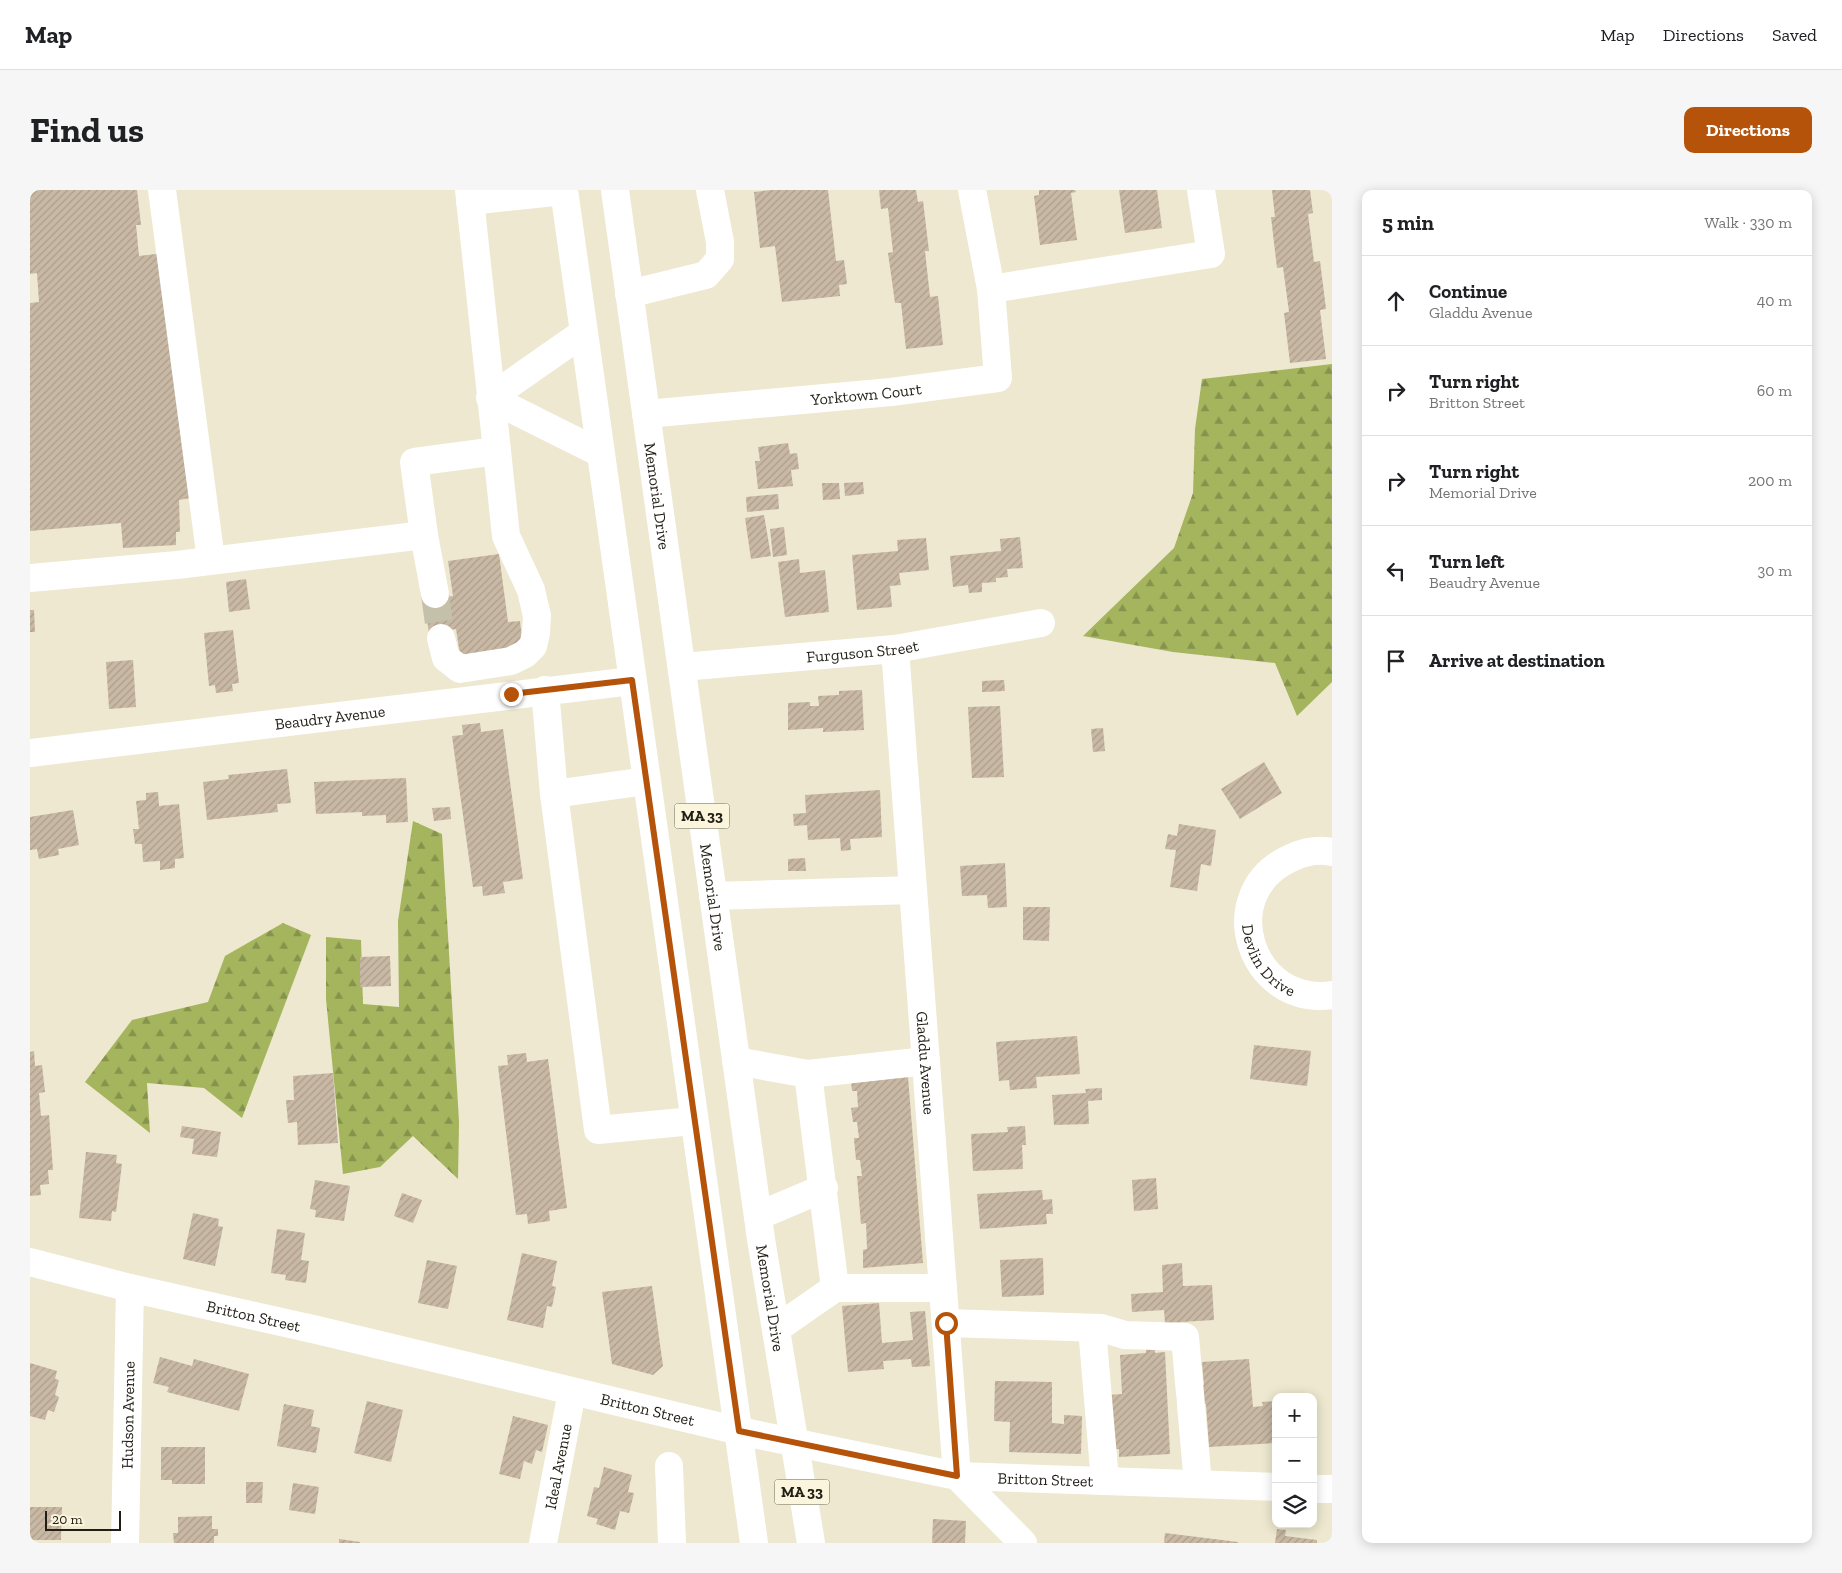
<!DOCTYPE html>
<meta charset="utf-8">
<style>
body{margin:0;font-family:"Zilla Slab",serif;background:#f6f6f6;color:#202124}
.controls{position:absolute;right:15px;bottom:15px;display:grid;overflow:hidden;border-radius:10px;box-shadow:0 2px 12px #0003}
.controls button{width:45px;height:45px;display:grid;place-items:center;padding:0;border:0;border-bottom:1px solid #e0e0e0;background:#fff;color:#202124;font:25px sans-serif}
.scale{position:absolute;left:15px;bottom:12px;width:76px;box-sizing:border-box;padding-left:5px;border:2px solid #201e15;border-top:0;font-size:14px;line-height:18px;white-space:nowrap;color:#201e15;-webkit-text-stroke:4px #faf5dc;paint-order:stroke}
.stop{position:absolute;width:15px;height:15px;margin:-11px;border:4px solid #b45309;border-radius:50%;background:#fff}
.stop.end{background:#b45309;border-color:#fff;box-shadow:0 1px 5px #0008}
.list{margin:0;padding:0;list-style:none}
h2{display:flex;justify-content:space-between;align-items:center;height:65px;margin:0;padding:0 20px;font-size:21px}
h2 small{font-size:16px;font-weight:400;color:#757577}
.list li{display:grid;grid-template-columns:32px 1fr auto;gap:15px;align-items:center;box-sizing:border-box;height:90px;padding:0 20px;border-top:1px solid #e0e0e0}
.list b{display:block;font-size:19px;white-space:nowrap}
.list p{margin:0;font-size:16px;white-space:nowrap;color:#757577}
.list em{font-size:16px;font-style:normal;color:#757577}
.icon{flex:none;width:28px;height:28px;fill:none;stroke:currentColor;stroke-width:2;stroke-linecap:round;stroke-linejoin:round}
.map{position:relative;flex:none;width:1302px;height:1353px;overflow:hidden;border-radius:10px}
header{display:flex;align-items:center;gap:30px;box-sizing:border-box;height:70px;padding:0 25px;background:#fff;border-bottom:1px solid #e0e0e0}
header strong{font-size:24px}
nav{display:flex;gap:28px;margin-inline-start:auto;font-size:18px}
.intro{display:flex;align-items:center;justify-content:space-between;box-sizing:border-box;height:120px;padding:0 30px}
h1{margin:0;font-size:35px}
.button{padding:12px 22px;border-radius:10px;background:#b45309;color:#fff;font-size:18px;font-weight:700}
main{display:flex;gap:30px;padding:0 30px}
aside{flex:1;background:#fff;border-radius:10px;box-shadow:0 2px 12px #0003}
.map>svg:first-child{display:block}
.forest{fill:url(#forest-firs)}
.building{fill:url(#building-hatch)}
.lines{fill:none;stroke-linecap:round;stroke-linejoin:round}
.minor-tunnel{stroke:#c4c0aa;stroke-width:28;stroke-dasharray:28 14;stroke-linecap:butt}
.minor{stroke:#fff;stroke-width:28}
.major{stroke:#fff;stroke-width:28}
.route{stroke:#b45309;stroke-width:6}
.labels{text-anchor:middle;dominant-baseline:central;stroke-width:4;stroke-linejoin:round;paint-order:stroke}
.shield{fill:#faf5dc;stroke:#615e51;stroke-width:1}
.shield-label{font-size:15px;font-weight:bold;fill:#201e15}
.street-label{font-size:16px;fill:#201e15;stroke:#faf5dc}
</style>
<header>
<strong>Map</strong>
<nav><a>Map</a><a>Directions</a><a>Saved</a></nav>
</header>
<div class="intro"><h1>Find us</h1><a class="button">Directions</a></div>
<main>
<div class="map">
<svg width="1302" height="1353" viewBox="0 0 1302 1353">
<defs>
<pattern id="forest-firs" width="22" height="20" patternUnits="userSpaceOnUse" patternTransform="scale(1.25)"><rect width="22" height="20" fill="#a4b55d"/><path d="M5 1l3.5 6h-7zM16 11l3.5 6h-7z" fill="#85934c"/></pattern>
<pattern id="building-hatch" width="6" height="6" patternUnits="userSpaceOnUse" patternTransform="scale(1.25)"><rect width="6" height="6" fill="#c8b8a4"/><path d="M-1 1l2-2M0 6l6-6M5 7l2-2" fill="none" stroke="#ac9e8c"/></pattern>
</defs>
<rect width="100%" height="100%" fill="#ede8cf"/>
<path class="forest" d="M1302,174V492L1267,526L1245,473L1143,462L1053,446L1144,358L1163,303L1165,239L1172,189Z
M383,631L412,644L429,932L428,989L383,946L350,977L313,984L296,809V747L331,750L333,814L369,817L368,731Z
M253,733L281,745L212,928L174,898L117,893L120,943L55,892L102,830L178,812L195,766Z"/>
<path class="building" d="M0,0H107L111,35H106L109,66L134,63L161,308L149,310L150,342H146V355L93,358L91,333L0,341V113L9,112L7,83L0,84Z
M742,0H798L806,71L814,70L817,94L809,95L810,106L752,112L745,56L730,58L724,2Z
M849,0H886L888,12L893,11L899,61H895L900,107L908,106L913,155L876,159L871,113H865L858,63L863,62L858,18L851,19Z
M1009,0H1045L1046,2L1041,3L1047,50L1010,55L1004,6L1009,5Z
M1089,0H1127L1132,38L1095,43Z
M1242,0H1280L1283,23L1278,24L1284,72L1290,71L1296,119L1290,120L1296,169L1260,173L1254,123L1259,122L1253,77L1247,78L1241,27H1245Z
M758,253L760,264L767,263L769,279L761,280L763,296L728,299L725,271H730L728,257Z
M833,292L834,304L815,306L814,293Z
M792,293H809L810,309L793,310Z
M748,304L749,319L717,322L716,307Z
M734,325L741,366L721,369L715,328Z
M754,337L757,365L743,367L740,339Z
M990,347L993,378L977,379L978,387L966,388V392L952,393V402L939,403L938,395L923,397L920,366L971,361L970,349Z
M896,348L899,380L869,383L871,395L860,396L862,417L827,420L822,365L868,361L867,350Z
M469,364L478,432L490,431L493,457L430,465L426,439L399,443L394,410L423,406L418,371Z
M769,369L770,383L795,380L799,422L755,427L748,372Z
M216,389L220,419L199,422L196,392Z
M0,420H4L5,442H0Z
M203,440L209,493L202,494L203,501L186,503L185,495L179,496L174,443Z
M103,470L106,517L79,519L76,472Z
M974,490L975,501L952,502V491Z
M832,500L834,540L793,542V538L758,540V513L780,512V516H789L788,506L809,505V501Z
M970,516L974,587L942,588L938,517Z
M450,533L451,542L473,539L493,689L473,692L475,703L453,706L452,696L443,697L422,546L433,545L432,535Z
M1073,538L1075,561L1063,562L1061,539Z
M1234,572L1252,603L1210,629L1191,599Z
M257,579L261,613L247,614L248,622L177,630L173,592L199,589L198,585Z
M376,588L378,632L356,633V625L332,626V622L286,624L284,592Z
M850,600L852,647L820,649L821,660L811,661L810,648L778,650L777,635L764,636L763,624L776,623L775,605Z
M128,602L129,616L149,614L154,668L145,669V678L130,680V671L113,672L112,654H105L103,639H109L106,611L116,610V603Z
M420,617L421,629L404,631L402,618Z
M43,620L49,655L28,659L29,665L9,669L7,659L0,660V627Z
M1149,634L1186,640L1181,676L1171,674L1167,701L1140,697L1146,660L1135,659L1138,644L1147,646Z
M775,668L776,681H758V669Z
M975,673L977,717L958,718L957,705L932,706L930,676Z
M993,717H1020L1019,751L993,750Z
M360,766L361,796L330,797V767Z
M1047,846L1050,884L1006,887L1007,898L980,900L979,890L969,891L966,852Z
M1224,855L1281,861L1277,896L1220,889Z
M4,861L5,876L12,875L15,902L9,903L11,926L19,925L23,980H18L19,994L10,995L11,1005L0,1006V862Z
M496,863L497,872L518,869L537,1018L519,1021L520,1031L498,1034L497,1024L486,1025L468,876L478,875L477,865Z
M303,883L308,953L268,955L267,932L258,933L256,910H264L263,886Z
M878,887L893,1073L833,1078V1060L837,1059L836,1033L831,1034L827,986H832L830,970H826L824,948H829L827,932H823L821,918L828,917L827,901H822L821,891Z
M1072,898V910L1058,911L1059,934L1024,935L1022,905L1056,903L1055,899Z
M152,936L191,942L187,967L162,964L164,949L150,947Z
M995,936L996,955H992L993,979L943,981L941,944L978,942L977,937Z
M56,962L87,965L86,973L92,974L86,1022L82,1021L81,1031L49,1028Z
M1126,988L1128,1019L1104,1021L1102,990Z
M285,990L320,996L314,1031L285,1027L286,1020L280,1019Z
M1012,1000L1013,1010L1022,1009L1023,1024H1016L1017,1034L950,1039L947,1004Z
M372,1003L392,1010L383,1033L364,1026Z
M163,1023L189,1029L188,1036L193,1037L185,1076L153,1069Z
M247,1039L275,1043L271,1070L279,1071L276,1093L255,1090L256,1085L241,1083Z
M492,1063L527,1071L522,1096L526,1097L522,1117L517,1116L513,1138L477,1130Z
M1013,1068L1014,1105L972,1107L970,1070Z
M397,1070L427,1076L418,1119L388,1113Z
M1152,1073L1153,1096L1182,1095L1184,1130L1135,1133L1134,1120L1102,1122L1101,1104L1133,1102L1132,1075Z
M622,1096L633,1176L623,1185L582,1174L572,1102Z
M849,1113L852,1153L883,1150L880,1122L895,1121L900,1176L882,1177L881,1169L853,1171L854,1179L818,1182L812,1116Z
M1116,1153H1124L1125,1163L1135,1162L1140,1264L1089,1267V1259L1074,1260L1063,1206L1092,1204L1090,1165L1116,1163Z
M130,1167L162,1176L164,1169L219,1184L209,1221L137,1202L139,1197L123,1193Z
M1219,1169L1223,1217L1233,1216L1232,1212L1246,1211V1253L1179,1257L1176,1214L1147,1215L1146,1196L1174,1195L1172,1172Z
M0,1173L27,1181L25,1189L29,1190L25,1205L29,1207L24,1222L18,1220L15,1230L0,1226Z
M965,1191L1022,1192V1233L1034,1234V1225L1052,1226L1051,1264L979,1262L980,1232L964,1231Z
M337,1211L373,1220L361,1272L324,1263Z
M254,1214L284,1220L281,1236L290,1238L286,1263L247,1256Z
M483,1226L518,1235L512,1262L506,1260L502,1274L494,1271L490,1289L469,1284Z
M131,1257H175V1294H142V1290H131Z
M574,1277L602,1285L598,1302L604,1303L599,1323L590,1321L585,1340L566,1334L568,1329L557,1326L564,1297L569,1298Z
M216,1292H233L232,1313H216Z
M263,1293L289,1297L285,1324L259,1320Z
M0,1317H32L31,1350H0Z
M182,1326V1339H188V1346H184V1353H144L143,1343H148V1327Z
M903,1329L936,1331L935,1353H902Z
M1247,1339L1256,1340L1255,1346L1287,1350V1353H1245Z
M1135,1343L1208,1352V1353H1134Z
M309,1349L330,1352V1353H309Z"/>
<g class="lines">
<path class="minor-tunnel" d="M405,404L411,448"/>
<g class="minor">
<path d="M132,0L181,370"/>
<path d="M440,11L534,1"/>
<path d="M961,99L1181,64L1171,0"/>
<path d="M599,104L676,85L690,69V52L680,0"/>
<path d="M553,143L460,208L570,263"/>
<path id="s1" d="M616,224L861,202L968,188L961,99L942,0"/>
<path d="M394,345L405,404"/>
<path d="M0,388L147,375L394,345L384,272L467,261L439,0"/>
<path d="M411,448L416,468L430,479L481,471L495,464L503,456L506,443L507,426L501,400L476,346L467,261"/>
<path id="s2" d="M865,459L927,1286L993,1353"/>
<path id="s3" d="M652,477L865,459L1011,433"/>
<path d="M515,500L524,604"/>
<path id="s4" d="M0,563L602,491"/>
<path d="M616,591L524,604L568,940L663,931"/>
<path id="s5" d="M1302,662C1288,659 1274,662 1261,668C1184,702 1219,817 1302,805"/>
<path d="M683,706L883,700"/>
<path d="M706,871L778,884L896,871"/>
<path d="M778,884L805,1098"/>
<path d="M728,1026L794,998"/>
<path id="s6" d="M0,1072L100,1098L287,1140L709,1241L927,1286L1246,1297"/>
<path d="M916,1133L1071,1138L1095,1145L1155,1147L1168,1294"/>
<path d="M1062,1138L1075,1291"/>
<path d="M746,1139L805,1098H913"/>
<path d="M639,1276L642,1353"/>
<path d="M1283,1299H1302"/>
<path id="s7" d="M95,1353L100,1098"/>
<path id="s8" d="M513,1353L542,1202"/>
</g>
<g class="major">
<path d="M534,0L724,1353"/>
<path id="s9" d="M585,0L731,1049L781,1353"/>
</g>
</g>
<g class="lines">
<path class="route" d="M481,504L602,490L709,1241L927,1286L916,1133"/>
</g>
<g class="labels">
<g class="shield">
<rect x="644.5" y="613.5" width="55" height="25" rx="4"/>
<rect x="744.5" y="1289.5" width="55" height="25" rx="4"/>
</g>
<g class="shield-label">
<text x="672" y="626">MA 33</text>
<text x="772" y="1302">MA 33</text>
</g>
<g class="street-label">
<text stroke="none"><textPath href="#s1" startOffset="221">Yorktown Court</textPath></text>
<text stroke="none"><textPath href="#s9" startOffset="309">Memorial Drive</textPath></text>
<text stroke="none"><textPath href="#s3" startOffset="181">Furguson Street</textPath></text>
<text stroke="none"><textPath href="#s4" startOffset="302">Beaudry Avenue</textPath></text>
<text stroke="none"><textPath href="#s9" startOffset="714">Memorial Drive</textPath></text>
<text stroke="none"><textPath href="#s5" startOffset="169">Devlin Drive</textPath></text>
<text stroke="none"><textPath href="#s2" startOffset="415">Gladdu Avenue</textPath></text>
<text stroke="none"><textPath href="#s9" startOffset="1119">Memorial Drive</textPath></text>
<text stroke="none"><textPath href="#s6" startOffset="230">Britton Street</textPath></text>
<text stroke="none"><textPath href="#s6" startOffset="635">Britton Street</textPath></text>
<text stroke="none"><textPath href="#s7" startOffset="128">Hudson Avenue</textPath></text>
<text stroke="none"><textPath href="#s8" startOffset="78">Ideal Avenue</textPath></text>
<text stroke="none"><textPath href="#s6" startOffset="1040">Britton Street</textPath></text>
</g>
</g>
</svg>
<div class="controls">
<button>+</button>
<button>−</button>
<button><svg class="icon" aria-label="layers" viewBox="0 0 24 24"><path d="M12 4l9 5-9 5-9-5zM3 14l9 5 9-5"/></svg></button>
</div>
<div class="scale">20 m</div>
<div class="stop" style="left:916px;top:1133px"></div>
<div class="stop end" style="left:481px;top:504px"></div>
</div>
<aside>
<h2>5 min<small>Walk · 330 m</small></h2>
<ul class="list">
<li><svg class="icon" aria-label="ahead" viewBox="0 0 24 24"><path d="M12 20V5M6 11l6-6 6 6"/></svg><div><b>Continue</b><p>Gladdu Avenue</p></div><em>40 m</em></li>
<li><svg class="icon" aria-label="right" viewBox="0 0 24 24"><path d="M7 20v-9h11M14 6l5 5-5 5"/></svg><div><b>Turn right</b><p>Britton Street</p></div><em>60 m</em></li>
<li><svg class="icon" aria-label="right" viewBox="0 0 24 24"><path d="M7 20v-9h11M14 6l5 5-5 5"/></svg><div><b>Turn right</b><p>Memorial Drive</p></div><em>200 m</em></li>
<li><svg class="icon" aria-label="left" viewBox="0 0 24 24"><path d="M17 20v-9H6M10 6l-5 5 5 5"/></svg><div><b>Turn left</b><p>Beaudry Avenue</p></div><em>30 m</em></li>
<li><svg class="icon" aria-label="arrive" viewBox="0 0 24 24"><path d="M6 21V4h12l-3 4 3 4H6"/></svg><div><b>Arrive at destination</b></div></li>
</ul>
</aside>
</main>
